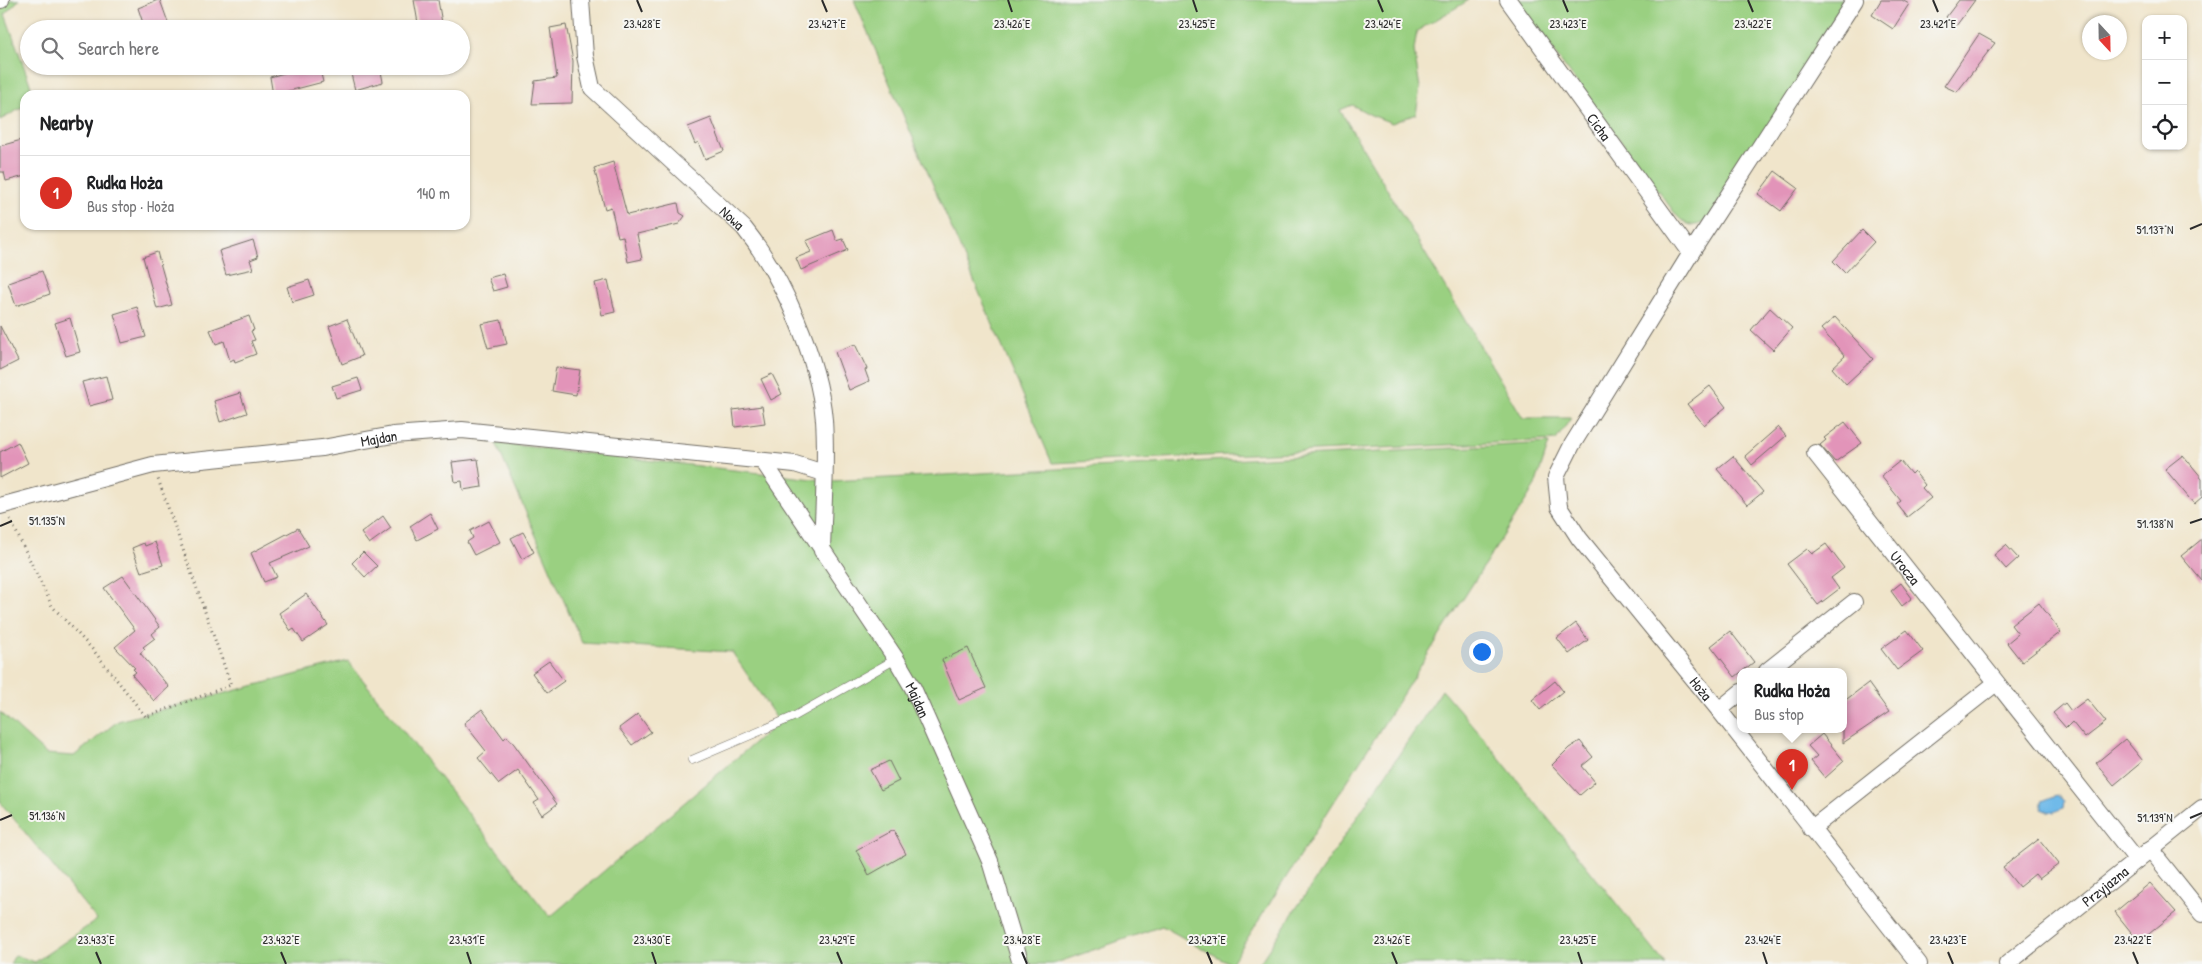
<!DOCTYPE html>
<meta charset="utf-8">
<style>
body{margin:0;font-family:"Patrick Hand",sans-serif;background:#f6f6f6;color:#202124}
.controls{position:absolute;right:15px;top:15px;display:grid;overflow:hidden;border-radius:10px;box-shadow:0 1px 4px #0004}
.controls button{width:45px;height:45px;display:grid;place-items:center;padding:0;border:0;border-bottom:1px solid #e0e0e0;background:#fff;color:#202124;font:25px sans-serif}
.compass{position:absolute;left:2082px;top:15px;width:45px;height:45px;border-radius:50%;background:#fff;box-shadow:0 1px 4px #0004;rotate:158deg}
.you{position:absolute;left:1481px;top:651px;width:18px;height:18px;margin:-12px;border:4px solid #fff;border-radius:50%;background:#1a73e8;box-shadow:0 0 0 8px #1a73e833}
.badge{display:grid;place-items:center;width:32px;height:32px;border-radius:50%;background:#d93025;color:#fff;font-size:16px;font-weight:700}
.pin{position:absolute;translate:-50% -41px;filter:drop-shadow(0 1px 2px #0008)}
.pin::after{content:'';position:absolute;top:26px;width:18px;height:15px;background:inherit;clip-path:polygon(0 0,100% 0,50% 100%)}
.popup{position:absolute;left:1737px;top:668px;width:110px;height:65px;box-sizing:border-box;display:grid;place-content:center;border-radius:10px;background:#fff;filter:drop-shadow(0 1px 4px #0005);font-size:16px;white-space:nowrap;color:#757577}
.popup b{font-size:19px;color:#202124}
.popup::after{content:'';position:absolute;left:50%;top:100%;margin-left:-10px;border:10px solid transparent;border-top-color:#fff}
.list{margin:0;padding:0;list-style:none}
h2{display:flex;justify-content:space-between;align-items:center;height:65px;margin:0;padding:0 20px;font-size:21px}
h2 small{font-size:16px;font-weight:400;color:#757577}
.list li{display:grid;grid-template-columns:32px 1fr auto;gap:15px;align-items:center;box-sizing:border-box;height:75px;padding:0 20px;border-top:1px solid #e0e0e0}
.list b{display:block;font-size:19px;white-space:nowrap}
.list p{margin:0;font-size:16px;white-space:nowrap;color:#757577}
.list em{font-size:16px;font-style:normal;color:#757577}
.icon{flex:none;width:28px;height:28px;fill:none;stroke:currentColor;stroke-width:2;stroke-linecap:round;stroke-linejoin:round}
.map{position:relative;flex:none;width:2202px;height:964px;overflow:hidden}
.search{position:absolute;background:#fff;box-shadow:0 1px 4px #0004;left:20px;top:20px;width:450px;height:55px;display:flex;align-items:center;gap:12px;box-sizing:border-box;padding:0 18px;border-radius:28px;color:#757577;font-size:19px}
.panel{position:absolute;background:#fff;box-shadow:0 1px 4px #0004;left:20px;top:90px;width:450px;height:140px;border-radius:15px}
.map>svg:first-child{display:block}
.green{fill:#9ad081;stroke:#627e56}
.water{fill:#70bae9;stroke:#4e728a}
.building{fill:#e294b9}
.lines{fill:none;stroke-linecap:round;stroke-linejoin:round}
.service-casing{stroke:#706c63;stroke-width:9}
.minor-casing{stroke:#706c63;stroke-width:18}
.path{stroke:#706c63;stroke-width:3;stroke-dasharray:1 4;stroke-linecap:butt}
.service{stroke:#fff;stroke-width:8}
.minor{stroke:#fff;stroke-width:16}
.ticks{fill:none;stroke:#2b2b2b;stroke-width:2}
.labels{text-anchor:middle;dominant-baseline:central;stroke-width:4;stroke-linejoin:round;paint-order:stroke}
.street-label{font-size:15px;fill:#2b2b2b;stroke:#f6f6f2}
.ticks-label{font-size:12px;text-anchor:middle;fill:#2b2b2b;stroke:#f6f6f2;stroke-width:4;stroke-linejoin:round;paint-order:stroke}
</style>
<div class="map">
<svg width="2202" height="964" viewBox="0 0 2202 964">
<rect width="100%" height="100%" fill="#f6f6f2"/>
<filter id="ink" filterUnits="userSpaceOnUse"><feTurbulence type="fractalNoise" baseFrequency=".02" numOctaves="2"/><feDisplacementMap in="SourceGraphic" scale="10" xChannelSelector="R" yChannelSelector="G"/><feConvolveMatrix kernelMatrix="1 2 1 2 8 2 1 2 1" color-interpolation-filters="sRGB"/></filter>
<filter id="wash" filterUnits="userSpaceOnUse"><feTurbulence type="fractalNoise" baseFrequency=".0096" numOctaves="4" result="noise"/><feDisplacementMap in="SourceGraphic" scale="20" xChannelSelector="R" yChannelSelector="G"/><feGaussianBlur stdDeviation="1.12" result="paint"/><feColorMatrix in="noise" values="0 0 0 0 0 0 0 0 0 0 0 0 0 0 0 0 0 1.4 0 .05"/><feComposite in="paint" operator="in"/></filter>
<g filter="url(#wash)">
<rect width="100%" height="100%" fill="#f0e5cb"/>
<path class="green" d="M0,0H19L5,14L34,95H25V106L0,120Z
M854,0H1469L1417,31L1414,50L1420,88L1416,114L1392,123L1371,115L1352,105L1340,110L1523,418H1571L1556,440L1052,463Z
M1515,0H1855L1707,221C1694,228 1687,226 1677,216Z
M496,443L831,481L1549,443L1535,486L1231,964L1162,926L1053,964H10L15,955L35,962L97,920L0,802V712L46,754L74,756L118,721L348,661L550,917L779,722L732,652L582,643Z
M1442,690L1481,735L1665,964H1259Z"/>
<path class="water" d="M2057,795L2064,801L2063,808C2055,812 2050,815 2042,809V801Z"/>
<g id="blocks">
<path class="building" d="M158,0H160L169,25L155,29H145L138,8Z
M414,0H438L443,29H419Z
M1881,0H1902L1909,4L1893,29L1872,15Z
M1959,0H1975L1956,26L1946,17Z
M566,25L573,61L572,103L532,104L535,81L557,78L550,28Z
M1979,34L1995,43L1957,92L1944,86Z
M308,66H319L323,82L273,95L270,77Z
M349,66H380L383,82L355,90Z
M711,118L724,151L705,159L698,142L695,144L688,127Z
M25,139V176L6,181L4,172H0V146Z
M613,162L627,215L678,203L680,213L685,216L679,224L637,234L642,259L628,262L623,236L618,237L611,207L605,209L594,168Z
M1775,171L1798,188L1781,211L1758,194Z
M833,230L837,241L843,239L848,250L801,270L796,258L811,252L806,241Z
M1862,230L1874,242L1845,273L1833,261Z
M253,240L258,257L250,260L253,269L226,275L219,251Z
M157,252L172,305L157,309L143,257Z
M42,271L50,294L16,306L8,283Z
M503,274L507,287L493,291L488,278Z
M309,280L314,295L292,302L287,287Z
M608,280L615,312L602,315L595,283Z
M137,307L146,337L122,343L114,314Z
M1770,308L1792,328L1773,350L1751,330Z
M249,316L254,330L251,331L255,340L251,341L256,354L235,362L234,359L230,361L224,341L216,344L210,330Z
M1835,317L1873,359L1846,384L1832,368L1845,356L1821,329Z
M70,318L80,352L66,356L55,323Z
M347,319L362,356L342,364L329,326Z
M501,320L507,344L488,348L481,324Z
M0,326L18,361L0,370Z
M855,344L867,369L865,370L869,381L849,390L835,352Z
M556,367L580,370L576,395L552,391Z
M772,374L782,394L771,400L761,379Z
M106,376L112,400L89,406L82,382Z
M358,378L362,390L336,398L332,386Z
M1710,386L1726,407L1704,425L1687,404Z
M240,393L247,413L220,422L214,401Z
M762,406L765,423L735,427L733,410Z
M1845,422L1862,443L1835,462L1820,445L1826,440L1824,438Z
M1778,427L1786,436L1752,465L1745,456Z
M18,442L28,463L0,478V452Z
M2183,455L2202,478V497L2194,504L2165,469Z
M1733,456L1763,492L1747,505L1717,469Z
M478,459L482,487L463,490L462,481L455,482L452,462Z
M1900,461L1911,474L1914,471L1925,485L1922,488L1931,498L1907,517L1897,504L1901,501L1881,476Z
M430,513L438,529L417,540L410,526Z
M383,516L391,528L369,544L361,533Z
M489,521L500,542L474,555L467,542L473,538L470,531Z
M298,528L309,546L270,563L277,577L264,582L251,553Z
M523,532L534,552L522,559L511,538Z
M2202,539V581L2181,556Z
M155,542L163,565L141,572L132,548L144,543L145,546Z
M1826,544L1844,568L1831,578L1839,589L1818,605L1787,564L1807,549L1812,554Z
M2006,545L2018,558L2006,569L1994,555Z
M363,552L377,566L365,577L352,563Z
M123,576L160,627L152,634L155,638L143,647L145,649L140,653L169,687L154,701L132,675L136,672L133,669L135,668L115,647L135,630L104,588Z
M1901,583L1912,598L1902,606L1891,591Z
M306,594L328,625L303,642L294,629L291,631L279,613Z
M2039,603L2061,632L2022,662L2007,643L2018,634L2011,625Z
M1576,623L1588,640L1569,654L1557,638Z
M1907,630L1923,651L1897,670L1881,649Z
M1730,631L1754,662L1735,677L1711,646Z
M968,648L986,688L959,700L942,660Z
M549,661L564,681L547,693L532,673Z
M1555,681L1563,691L1540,710L1532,700Z
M1868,683L1889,712L1843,743V702Z
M2087,699L2106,722L2085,738L2072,722L2066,728L2053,713L2065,703L2071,711Z
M482,709L504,739L507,736L514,744L557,804L548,811L542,815L534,803L539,800L518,770L499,784L478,758L486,751L464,723Z
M638,714L651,732L632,745L619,728Z
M1822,734L1844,761L1825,778L1811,761L1817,756L1808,746Z
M2125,739L2143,761L2114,785L2096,763Z
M1580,741L1593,757L1582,766L1595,782L1580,795L1552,765L1569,748Z
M889,761L899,781L881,790L870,770Z
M893,830L906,854L869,875L856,850Z
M2039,839L2059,864L2039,879L2035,874L2019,887L2003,867Z
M2150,883L2176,912L2139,942L2115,912Z"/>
</g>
</g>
<g filter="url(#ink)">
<use href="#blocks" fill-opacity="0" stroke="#706c63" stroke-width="1"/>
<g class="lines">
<defs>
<path id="service" d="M692,760L793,717L896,659"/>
<g id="minor">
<path d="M0,0H1"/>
<path id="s1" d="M581,0L585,56L592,88L744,228C782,275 819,359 824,420C827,464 823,507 822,551"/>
<path id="s2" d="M1508,0L1691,253"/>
<path id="s3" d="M1855,0L1691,253L1572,445L1556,477L1559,507L1579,538L1719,710L1919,964"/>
<path id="s4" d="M1815,453L2137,860"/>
<path id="s5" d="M763,461L896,659L913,688L990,861L1021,964"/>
<path id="s6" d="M0,506L153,465L322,448L393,435L462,430L795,464L824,473"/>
<path d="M1767,671L1854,602"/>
<path d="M1719,710L1741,692"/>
<path d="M1811,829L1996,683"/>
<path d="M2150,849L2202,914"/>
<path id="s7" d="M2007,964L2202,808"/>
</g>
</defs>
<use href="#service" class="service-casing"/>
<use href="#minor" class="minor-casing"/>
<path class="path" d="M10,519L52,606L94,651L146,717L231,685L158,479"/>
<use href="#service" class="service"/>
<use href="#minor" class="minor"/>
</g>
</g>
<path class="ticks" d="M637,0L642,12M822,0L827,12M1008,0L1012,12M1193,0L1197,12M1378,0L1383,12M1563,0L1568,12M1748,0L1753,12M1933,0L1938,12M2190,229L2202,224M2190,523L2202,519M0,526L12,521M2190,818L2202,813M0,820L12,815M96,952L101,964M281,952L286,964M467,952L471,964M652,952L656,964M837,952L842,964M1022,952L1027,964M1207,952L1212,964M1392,952L1397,964M1578,952L1582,964M1763,952L1767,964M1948,952L1953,964M2133,952L2138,964"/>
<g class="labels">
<g class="street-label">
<text stroke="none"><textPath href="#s2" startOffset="156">Cicha</textPath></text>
<text stroke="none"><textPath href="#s1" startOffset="280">Nowa</textPath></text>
<text stroke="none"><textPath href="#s6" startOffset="386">Majdan</textPath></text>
<text stroke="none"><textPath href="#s4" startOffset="146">Urocza</textPath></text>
<text stroke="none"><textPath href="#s3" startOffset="824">Hoża</textPath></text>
<text stroke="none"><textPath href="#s5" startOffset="285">Majdan</textPath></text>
<text stroke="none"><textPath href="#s7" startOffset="125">Przyjazna</textPath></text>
</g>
</g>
<g class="ticks-label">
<text x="642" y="28">23.428°E</text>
<text x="827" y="28">23.427°E</text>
<text x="1197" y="28">23.425°E</text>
<text x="1383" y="28">23.424°E</text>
<text x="1938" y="28">23.421°E</text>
<text x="1012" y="28">23.426°E</text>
<text x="1568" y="28">23.423°E</text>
<text x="1753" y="28">23.422°E</text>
<text x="2155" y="234">51.137°N</text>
<text x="47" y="525">51.135°N</text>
<text x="2155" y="528">51.138°N</text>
<text x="47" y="820">51.136°N</text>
<text x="2155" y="822">51.139°N</text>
<text x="96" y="944">23.433°E</text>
<text x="281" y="944">23.432°E</text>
<text x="467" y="944">23.431°E</text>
<text x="652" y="944">23.430°E</text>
<text x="837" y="944">23.429°E</text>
<text x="1022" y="944">23.428°E</text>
<text x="1207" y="944">23.427°E</text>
<text x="1392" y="944">23.426°E</text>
<text x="1578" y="944">23.425°E</text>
<text x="1763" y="944">23.424°E</text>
<text x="1948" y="944">23.423°E</text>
<text x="2133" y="944">23.422°E</text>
</g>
</svg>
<div class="controls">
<button>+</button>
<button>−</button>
<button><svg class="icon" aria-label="locate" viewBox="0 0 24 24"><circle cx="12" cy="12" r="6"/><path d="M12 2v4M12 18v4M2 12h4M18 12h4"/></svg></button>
</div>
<svg class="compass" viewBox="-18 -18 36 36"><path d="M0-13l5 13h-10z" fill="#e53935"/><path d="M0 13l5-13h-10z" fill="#757577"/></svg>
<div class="you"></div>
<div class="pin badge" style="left:1792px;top:790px">1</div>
<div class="popup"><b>Rudka Hoża</b>Bus stop</div>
<div class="search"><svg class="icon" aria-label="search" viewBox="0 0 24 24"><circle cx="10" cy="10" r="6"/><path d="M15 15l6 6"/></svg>Search here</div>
<section class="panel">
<h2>Nearby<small></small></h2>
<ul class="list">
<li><span class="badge">1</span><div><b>Rudka Hoża</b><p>Bus stop · Hoża</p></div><em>140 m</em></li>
</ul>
</section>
</div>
